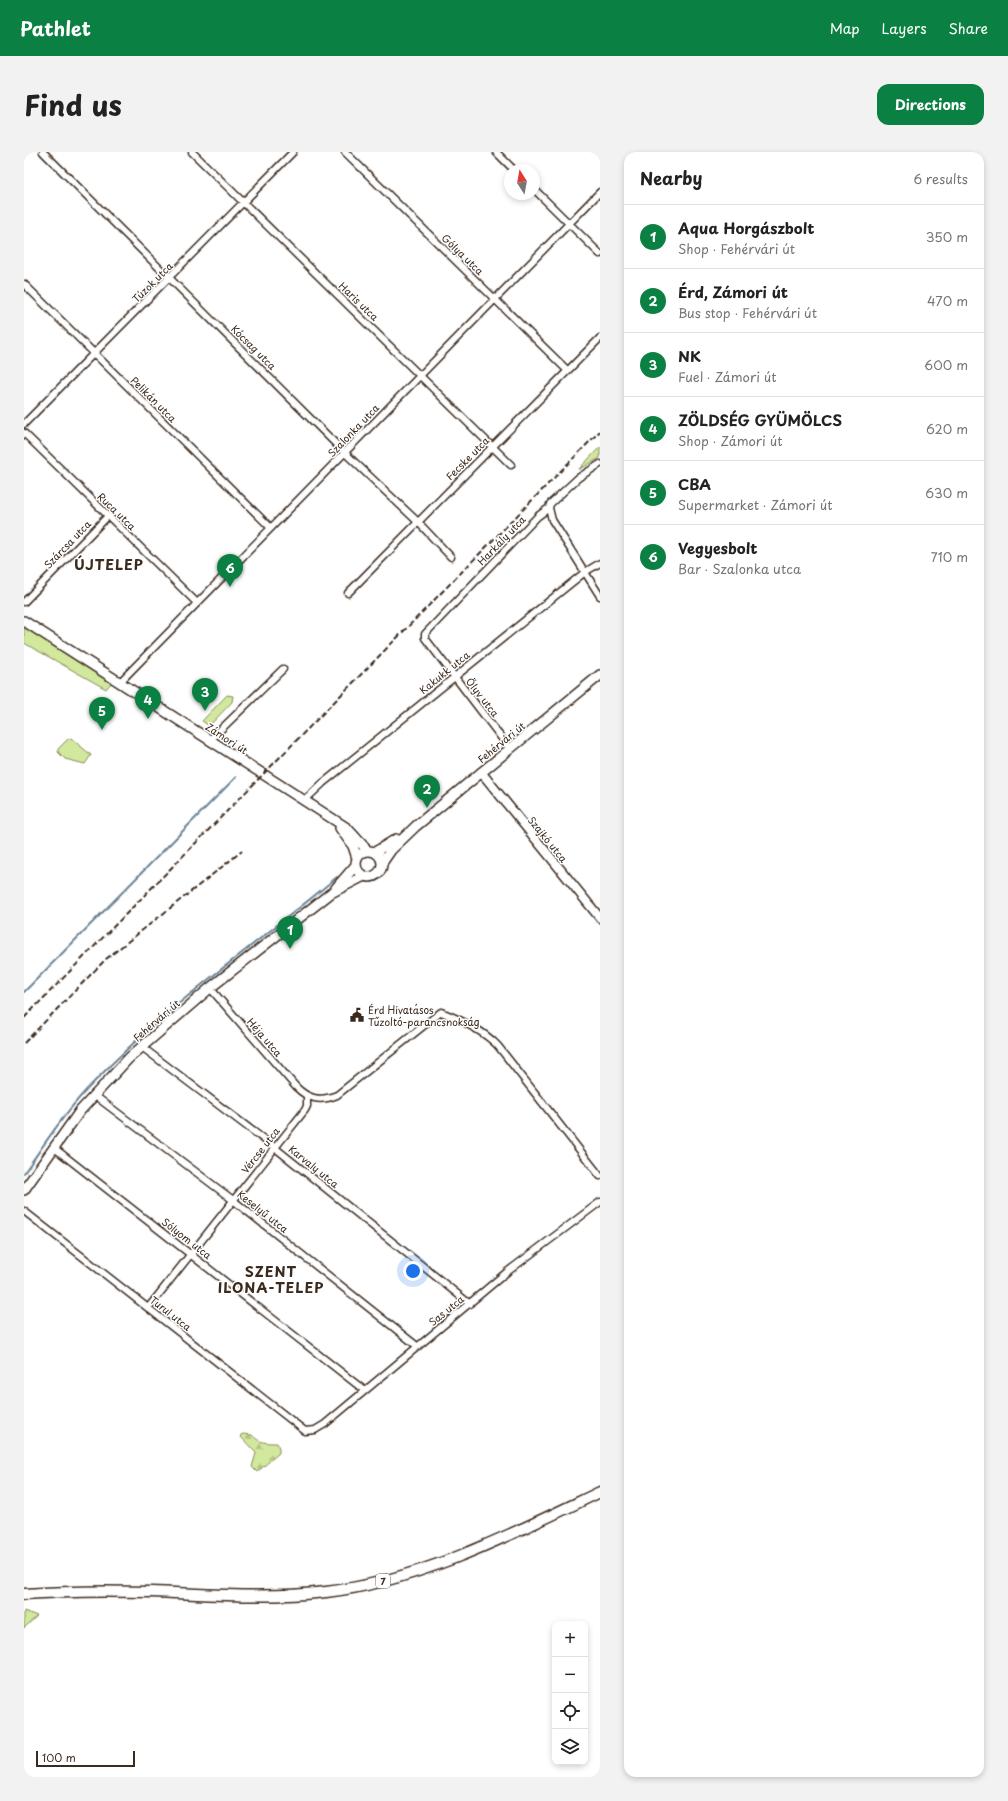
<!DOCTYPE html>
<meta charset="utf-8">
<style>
body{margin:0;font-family:"Playpen Sans",sans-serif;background:#f2f2f2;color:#222}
.controls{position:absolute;right:12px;bottom:12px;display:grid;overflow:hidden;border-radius:8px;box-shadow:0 2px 6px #0003}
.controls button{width:36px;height:36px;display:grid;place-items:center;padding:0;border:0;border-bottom:1px solid #e0e0e0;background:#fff;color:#222;font:20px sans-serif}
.compass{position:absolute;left:480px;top:12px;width:36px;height:36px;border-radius:50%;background:#fff;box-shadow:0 2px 6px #0003;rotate:349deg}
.scale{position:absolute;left:12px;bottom:10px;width:99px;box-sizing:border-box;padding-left:4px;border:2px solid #3b2a1e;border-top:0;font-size:11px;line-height:14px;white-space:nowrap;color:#3b2a1e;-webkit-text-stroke:3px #fff;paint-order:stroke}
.you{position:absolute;left:389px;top:1119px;width:14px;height:14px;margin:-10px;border:3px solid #fff;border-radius:50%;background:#1a73e8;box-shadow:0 0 0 6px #1a73e833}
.badge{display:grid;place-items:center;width:26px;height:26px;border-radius:50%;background:#0b8043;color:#fff;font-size:13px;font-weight:700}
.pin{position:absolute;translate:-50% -33px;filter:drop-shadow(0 1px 2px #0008)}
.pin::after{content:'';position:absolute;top:21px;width:14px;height:12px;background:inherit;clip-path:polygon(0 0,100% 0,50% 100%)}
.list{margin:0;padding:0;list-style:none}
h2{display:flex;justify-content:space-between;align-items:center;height:52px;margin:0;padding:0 16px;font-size:17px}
h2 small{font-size:13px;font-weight:400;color:#767676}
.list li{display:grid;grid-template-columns:26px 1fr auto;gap:12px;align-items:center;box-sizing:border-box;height:64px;padding:0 16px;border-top:1px solid #e0e0e0}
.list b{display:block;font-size:15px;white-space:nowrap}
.list p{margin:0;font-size:13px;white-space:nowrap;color:#767676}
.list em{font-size:13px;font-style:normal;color:#767676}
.icon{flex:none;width:22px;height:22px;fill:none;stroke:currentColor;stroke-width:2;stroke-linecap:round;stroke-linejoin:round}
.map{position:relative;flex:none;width:576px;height:1625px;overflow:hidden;border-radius:12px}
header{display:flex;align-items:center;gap:24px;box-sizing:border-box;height:56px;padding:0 20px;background:#0b8043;color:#fff}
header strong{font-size:19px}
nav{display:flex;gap:22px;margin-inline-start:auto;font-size:14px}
.intro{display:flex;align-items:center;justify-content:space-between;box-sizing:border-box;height:96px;padding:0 24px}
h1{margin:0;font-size:28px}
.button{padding:10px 18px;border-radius:12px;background:#0b8043;color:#fff;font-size:14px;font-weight:700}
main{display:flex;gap:24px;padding:0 24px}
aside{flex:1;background:#fff;border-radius:12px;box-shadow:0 2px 6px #0003}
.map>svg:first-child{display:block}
.grass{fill:#d2e89c;stroke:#86895d}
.forest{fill:url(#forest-firs);stroke:#86895d}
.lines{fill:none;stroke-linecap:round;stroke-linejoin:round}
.stream{stroke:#6a8497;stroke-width:2}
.minor-casing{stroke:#3b2a1e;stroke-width:9}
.tertiary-casing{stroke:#3b2a1e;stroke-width:11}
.secondary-casing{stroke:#3b2a1e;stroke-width:12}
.primary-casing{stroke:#3b2a1e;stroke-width:13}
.minor{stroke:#fff;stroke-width:6}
.tertiary{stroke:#fff;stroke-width:8}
.secondary{stroke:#fff;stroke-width:9}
.primary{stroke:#fff;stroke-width:10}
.rail{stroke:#3b2a1e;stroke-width:2;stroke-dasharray:6 3;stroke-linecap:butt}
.labels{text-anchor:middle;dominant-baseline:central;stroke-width:3;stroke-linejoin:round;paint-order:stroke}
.shield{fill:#fff;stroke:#766a62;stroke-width:1}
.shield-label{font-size:9px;font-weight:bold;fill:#3b2a1e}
.street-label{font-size:10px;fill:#3b2a1e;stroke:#fff}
.poi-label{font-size:10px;fill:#3b2a1e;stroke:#fff;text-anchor:start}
.district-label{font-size:14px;font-weight:bold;letter-spacing:1px;fill:#3b2a1e;stroke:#fff}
</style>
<header>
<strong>Pathlet</strong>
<nav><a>Map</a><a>Layers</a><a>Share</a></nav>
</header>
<div class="intro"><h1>Find us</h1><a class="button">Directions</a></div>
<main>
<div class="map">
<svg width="576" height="1625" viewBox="0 0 576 1625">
<defs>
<pattern id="forest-firs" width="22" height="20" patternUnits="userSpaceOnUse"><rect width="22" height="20" fill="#d2e89c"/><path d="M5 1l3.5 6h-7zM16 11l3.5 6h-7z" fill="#b5c786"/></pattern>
</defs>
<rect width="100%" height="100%" fill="#fff"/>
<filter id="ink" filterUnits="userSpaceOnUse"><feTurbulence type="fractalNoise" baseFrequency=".025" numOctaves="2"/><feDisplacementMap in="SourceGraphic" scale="8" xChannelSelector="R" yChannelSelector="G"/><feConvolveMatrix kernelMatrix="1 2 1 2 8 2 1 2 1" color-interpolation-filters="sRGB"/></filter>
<g filter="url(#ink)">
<path class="grass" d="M576,295V306L554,318Z
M0,475L87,531L82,537L0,491Z
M203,543L209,544L208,550L185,574L178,569Z
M47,586L67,603L61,612L41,607L34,600V597L44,587Z
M0,1459L13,1464L0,1476Z"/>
<path class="forest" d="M218,1282L228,1283C235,1291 243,1291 253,1291L255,1296V1301L233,1320L228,1315L232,1301L216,1284Z"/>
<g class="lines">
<path class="stream" d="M0,840L212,625
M0,1021C22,990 43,957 70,930C143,853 232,793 313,725"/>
<defs>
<path id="minor" d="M19,0L321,301L394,370L427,405
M168,0L487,313
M321,0L543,218
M472,0L490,18
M510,37L576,102
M0,132L247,376
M0,272L269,0
M0,281L173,451
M525,356L528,368L576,444
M324,441L576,186
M0,450L84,364
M96,530L576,40
M186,588L259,517
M486,597L401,486V482L514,364L525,356L526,352L554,326L576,312
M280,649L299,631L561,420L576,411
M186,836L272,935C284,947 296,950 313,943L417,860C437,868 459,878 474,894L576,1024
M118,895L250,995L446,1152
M70,943L209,1048L393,1194
M29,995L340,1238
M0,1059L281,1279L291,1278L301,1272L483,1120L576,1050
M124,1156L281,958L283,954V944"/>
<path id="tertiary" d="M457,620L576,766"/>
<path id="secondary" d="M0,469L323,676L344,699
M316,676L329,694L333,706
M332 712a13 13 0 1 1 26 0a13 13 0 1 1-26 0Z
M351,700L372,687
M358,711L367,698L392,674L576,523
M312,736L332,713
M0,1038L56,959L105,906L186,836L307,741L340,724"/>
<path id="primary" d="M0,1442C42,1439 85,1439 127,1440C185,1442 243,1447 302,1440C397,1429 490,1381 576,1340"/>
</defs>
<use href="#minor" class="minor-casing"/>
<use href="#tertiary" class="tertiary-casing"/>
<use href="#secondary" class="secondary-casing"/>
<use href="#primary" class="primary-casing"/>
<use href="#minor" class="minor"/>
<use href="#tertiary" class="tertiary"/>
<use href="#secondary" class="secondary"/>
<use href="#primary" class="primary"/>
<path class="rail" d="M0,866L576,279
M0,891L82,807L218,699"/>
</g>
</g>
<defs>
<symbol id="civic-bare" viewBox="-9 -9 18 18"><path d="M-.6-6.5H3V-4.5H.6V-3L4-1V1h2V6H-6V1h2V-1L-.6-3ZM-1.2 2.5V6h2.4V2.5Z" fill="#3b2a1e" stroke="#fff" stroke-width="2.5" paint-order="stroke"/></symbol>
</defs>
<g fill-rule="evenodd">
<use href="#civic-bare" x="323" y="853" width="20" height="20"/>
</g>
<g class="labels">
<rect class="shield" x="352" y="1422" width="14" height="14" rx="3"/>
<g class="shield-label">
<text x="359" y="1429">7</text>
</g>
<g class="street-label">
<text transform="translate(439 102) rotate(44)">Gólya utca</text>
<text transform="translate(128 130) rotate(-45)">Túzok utca</text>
<text transform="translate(335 149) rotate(44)">Haris utca</text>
<text transform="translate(230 195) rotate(45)">Kócsag utca</text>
<text transform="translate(130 247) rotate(45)">Pelikán utca</text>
<text transform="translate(329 278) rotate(-46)">Szalonka utca</text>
<text transform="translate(443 306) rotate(-45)">Fecske utca</text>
<text transform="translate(93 359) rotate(44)">Ruca utca</text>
<text transform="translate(477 388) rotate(-46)">Harkály utca</text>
<text transform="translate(43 392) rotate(-46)">Szárcsa utca</text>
<text transform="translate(420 520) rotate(-39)">Kakukk utca</text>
<text transform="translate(459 545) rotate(52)">Ölyv utca</text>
<text transform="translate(203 586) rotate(33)">Zámori út</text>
<text transform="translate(477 590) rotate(-39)">Fehérvári út</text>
<text transform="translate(524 687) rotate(51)">Szajkó utca</text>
<text transform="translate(132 868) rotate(-41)">Fehérvári út</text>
<text transform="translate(241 885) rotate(49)">Héja utca</text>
<text transform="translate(236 998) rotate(-52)">Vércse utca</text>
<text transform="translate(290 1014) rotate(39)">Karvaly utca</text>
<text transform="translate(239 1059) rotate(38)">Keselyű utca</text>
<text transform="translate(163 1086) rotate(38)">Sólyom utca</text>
<text transform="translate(422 1158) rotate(-39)">Sas utca</text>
<text transform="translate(147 1161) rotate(38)">Turul utca</text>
</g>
<g class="poi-label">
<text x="344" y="857">Érd Hivatásos<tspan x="344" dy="12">Tűzoltó-parancsnokság</tspan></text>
</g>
<g class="district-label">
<text x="85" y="412">ÚJTELEP</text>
<text x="247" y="1119">SZENT<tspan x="247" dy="16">ILONA-TELEP</tspan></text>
</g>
</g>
</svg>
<div class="controls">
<button>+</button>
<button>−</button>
<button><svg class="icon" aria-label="locate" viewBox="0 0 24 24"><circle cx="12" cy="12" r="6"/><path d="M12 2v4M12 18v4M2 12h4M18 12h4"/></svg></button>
<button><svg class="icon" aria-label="layers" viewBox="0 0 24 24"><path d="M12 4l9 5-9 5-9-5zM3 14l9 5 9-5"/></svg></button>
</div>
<svg class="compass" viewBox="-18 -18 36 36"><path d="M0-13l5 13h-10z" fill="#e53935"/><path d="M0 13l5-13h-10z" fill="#767676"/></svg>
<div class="scale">100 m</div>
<div class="you"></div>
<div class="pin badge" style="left:266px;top:797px">1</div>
<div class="pin badge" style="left:403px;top:656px">2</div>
<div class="pin badge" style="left:181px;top:559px">3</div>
<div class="pin badge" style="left:124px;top:567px">4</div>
<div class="pin badge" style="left:78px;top:578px">5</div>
<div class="pin badge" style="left:206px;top:435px">6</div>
</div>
<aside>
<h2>Nearby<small>6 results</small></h2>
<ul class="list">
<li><span class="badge">1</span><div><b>Aqua Horgászbolt</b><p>Shop · Fehérvári út</p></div><em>350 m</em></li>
<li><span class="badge">2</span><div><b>Érd, Zámori út</b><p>Bus stop · Fehérvári út</p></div><em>470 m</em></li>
<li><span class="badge">3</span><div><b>NK</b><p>Fuel · Zámori út</p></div><em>600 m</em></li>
<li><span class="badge">4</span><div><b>ZÖLDSÉG GYÜMÖLCS</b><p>Shop · Zámori út</p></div><em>620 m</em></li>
<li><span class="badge">5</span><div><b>CBA</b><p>Supermarket · Zámori út</p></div><em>630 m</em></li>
<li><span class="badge">6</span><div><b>Vegyesbolt</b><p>Bar · Szalonka utca</p></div><em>710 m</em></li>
</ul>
</aside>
</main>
